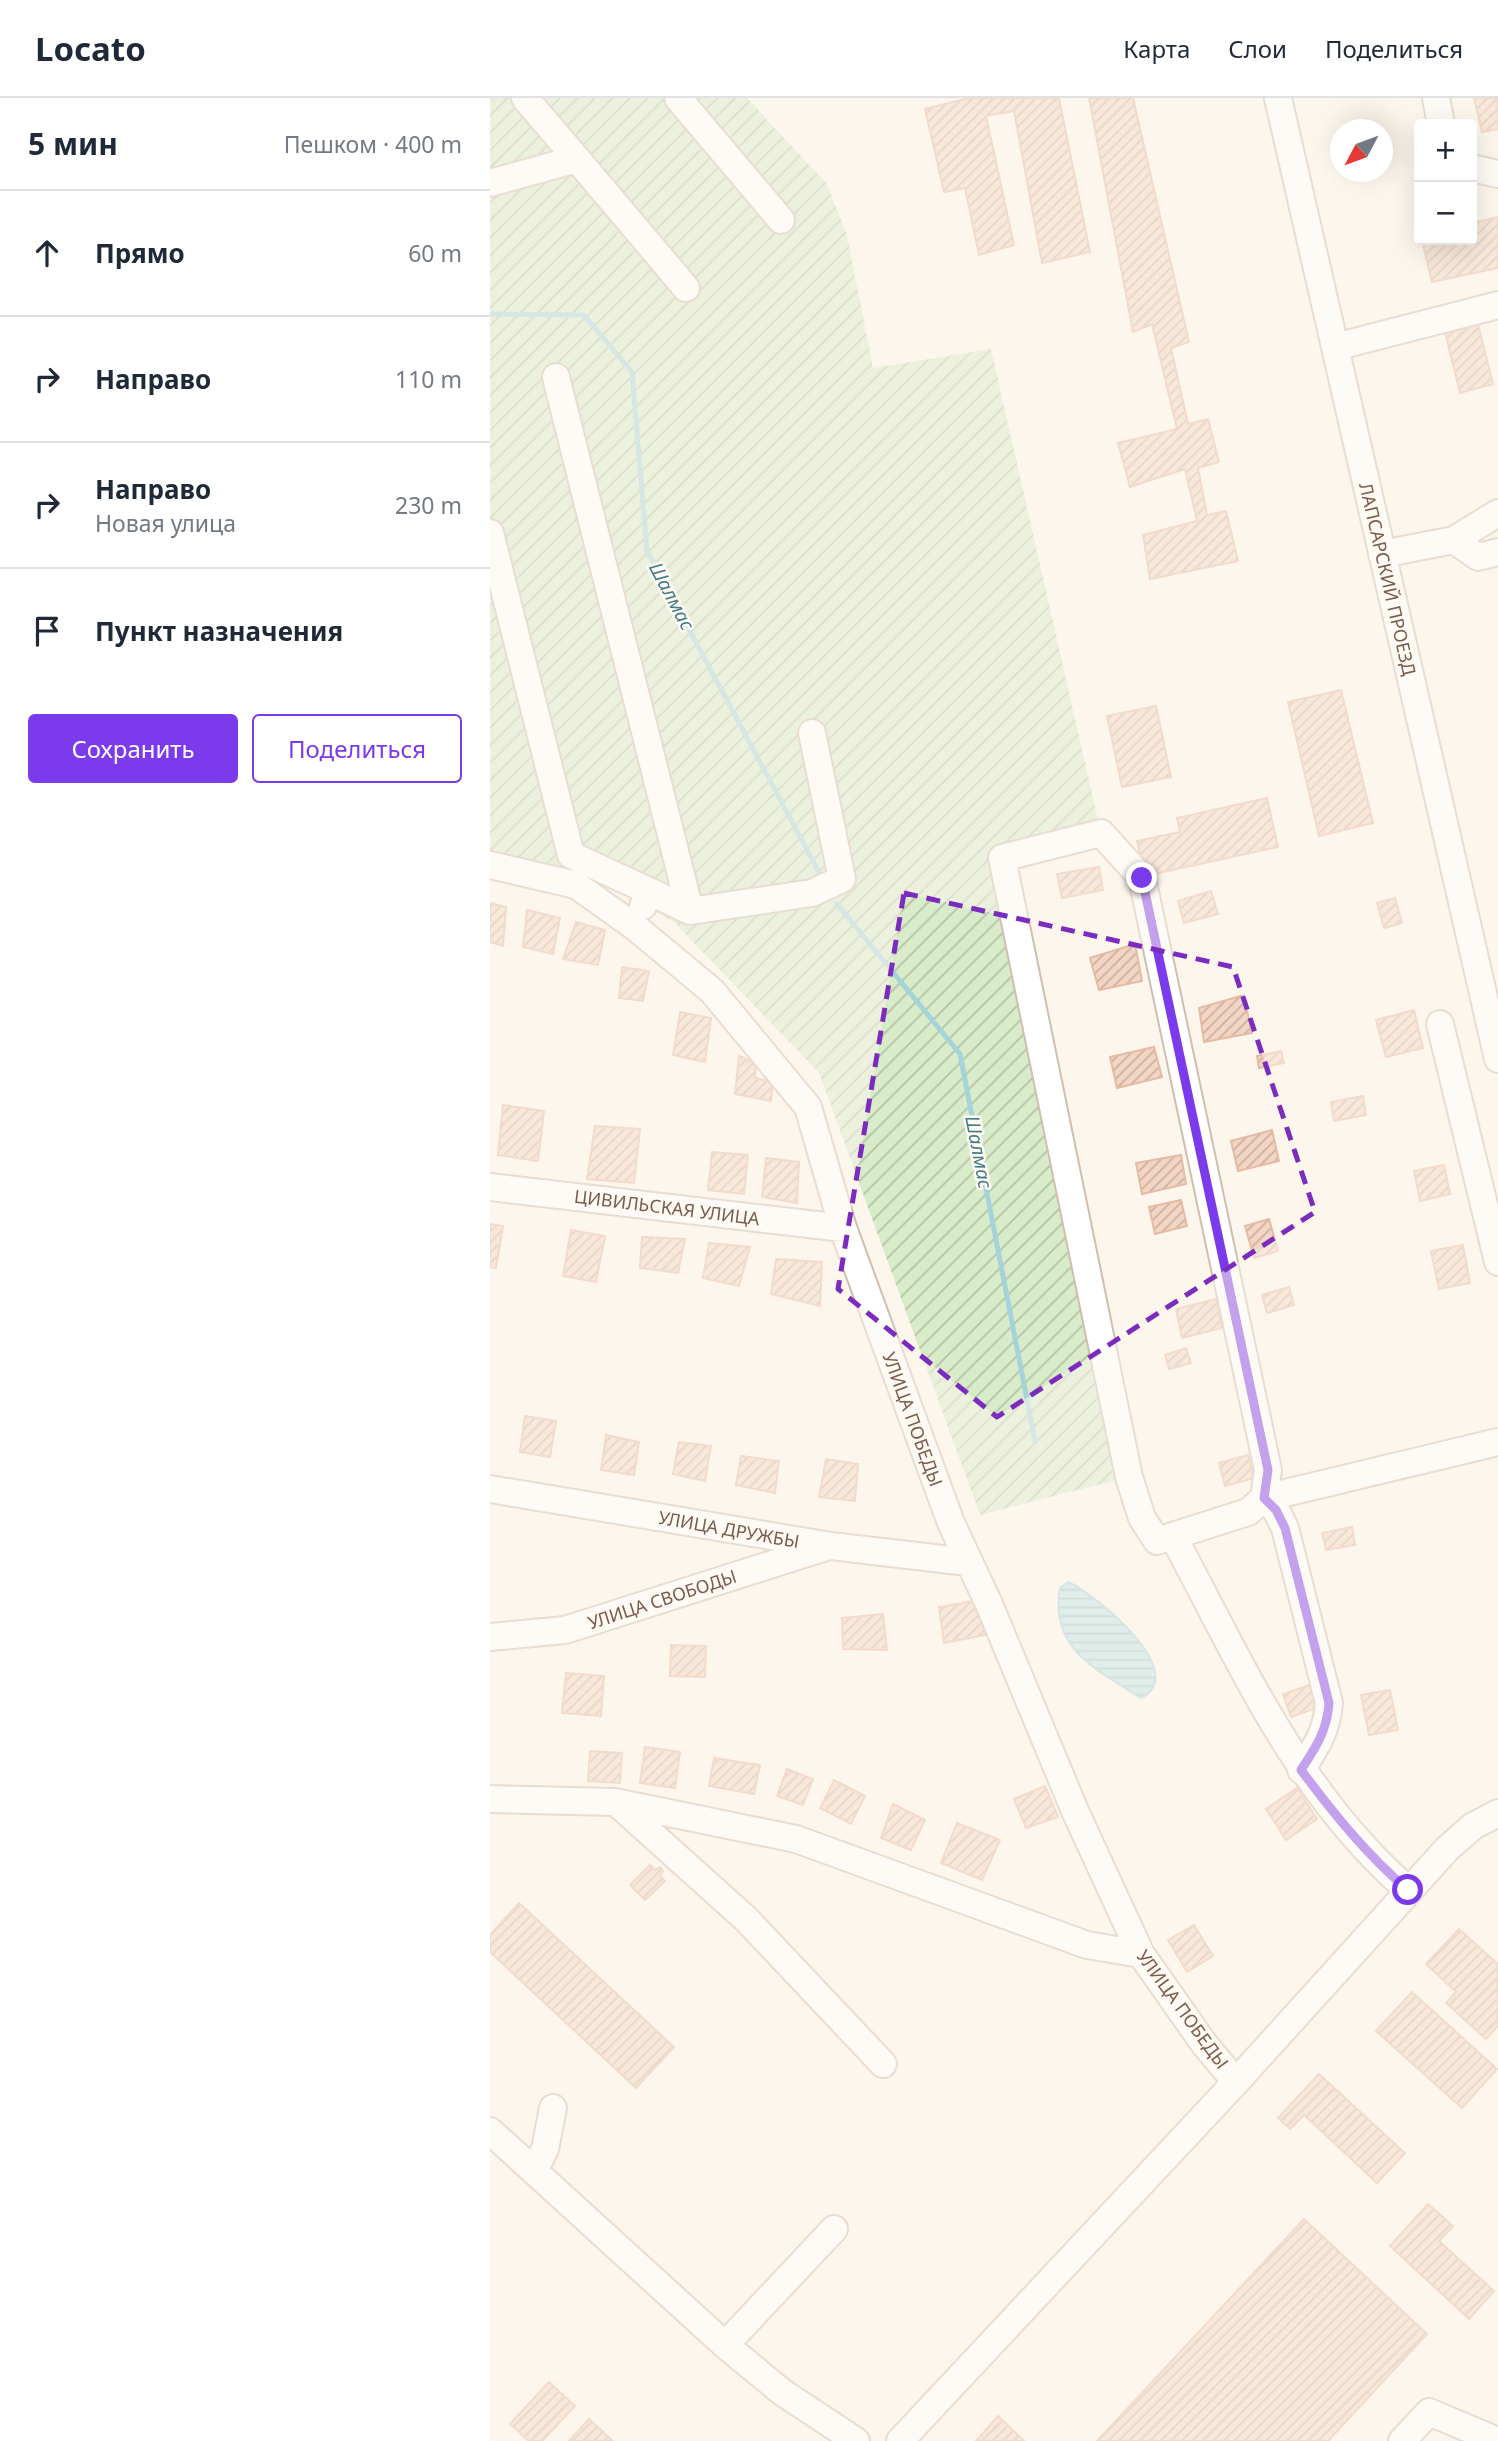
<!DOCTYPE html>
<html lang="ru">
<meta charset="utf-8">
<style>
body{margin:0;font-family:"Noto Sans",sans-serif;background:#f6f6f7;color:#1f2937}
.controls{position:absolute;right:21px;top:21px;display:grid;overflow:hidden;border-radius:7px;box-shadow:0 7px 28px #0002}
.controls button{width:63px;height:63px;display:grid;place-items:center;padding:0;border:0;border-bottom:2px solid #e0e1e3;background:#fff;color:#1f2937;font:35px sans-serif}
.compass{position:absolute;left:840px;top:21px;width:63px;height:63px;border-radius:50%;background:#fff;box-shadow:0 7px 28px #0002;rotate:229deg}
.stop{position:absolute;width:21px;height:21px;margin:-16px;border:5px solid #7c3aed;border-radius:50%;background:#fff}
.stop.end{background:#7c3aed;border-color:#fff;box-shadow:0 2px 7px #0008}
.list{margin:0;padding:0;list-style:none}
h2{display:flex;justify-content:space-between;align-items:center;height:91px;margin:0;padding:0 28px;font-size:30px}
h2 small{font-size:23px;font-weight:400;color:#747a83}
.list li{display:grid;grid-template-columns:46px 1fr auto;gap:21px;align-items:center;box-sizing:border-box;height:126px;padding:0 28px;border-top:2px solid #e0e1e3}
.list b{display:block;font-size:26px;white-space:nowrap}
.list p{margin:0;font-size:23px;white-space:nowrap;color:#747a83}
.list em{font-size:23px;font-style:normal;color:#747a83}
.actions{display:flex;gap:14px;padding:21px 28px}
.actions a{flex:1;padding:16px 0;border:2px solid #7c3aed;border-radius:7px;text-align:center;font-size:24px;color:#7c3aed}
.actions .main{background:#7c3aed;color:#fff}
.icon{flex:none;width:38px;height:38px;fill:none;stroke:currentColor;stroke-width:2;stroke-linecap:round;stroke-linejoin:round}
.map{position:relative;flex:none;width:1008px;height:2343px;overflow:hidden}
header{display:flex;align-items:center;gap:42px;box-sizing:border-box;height:98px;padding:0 35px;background:#fff;border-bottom:2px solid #e0e1e3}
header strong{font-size:33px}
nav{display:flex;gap:38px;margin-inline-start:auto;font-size:24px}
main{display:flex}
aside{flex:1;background:#fff}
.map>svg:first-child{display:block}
.garden{fill:url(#garden-furrows)}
.water{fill:url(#water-rules);stroke:#a5d3da;stroke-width:2}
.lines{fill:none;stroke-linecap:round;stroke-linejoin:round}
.stream{stroke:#a5d3da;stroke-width:5}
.building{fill:url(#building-hatch);stroke:#e6bba3;stroke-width:2}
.minor-casing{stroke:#d1beb0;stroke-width:30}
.minor{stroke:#fff;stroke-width:26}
.route{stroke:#7c3aed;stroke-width:9}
.marked{fill:none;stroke:#7b2cbf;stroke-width:5;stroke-dasharray:14 9;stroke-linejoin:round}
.labels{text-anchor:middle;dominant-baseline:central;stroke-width:5;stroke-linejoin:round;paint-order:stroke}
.street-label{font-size:18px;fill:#7a5c4d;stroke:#fffaf3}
.water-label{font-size:19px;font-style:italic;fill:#437c86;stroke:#fffaf3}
</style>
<header>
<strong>Locato</strong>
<nav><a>Карта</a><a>Слои</a><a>Поделиться</a></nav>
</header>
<main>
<aside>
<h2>5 мин<small>Пешком · 400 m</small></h2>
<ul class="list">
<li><svg class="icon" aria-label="ahead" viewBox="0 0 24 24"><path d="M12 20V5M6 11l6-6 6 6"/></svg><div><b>Прямо</b></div><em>60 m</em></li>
<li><svg class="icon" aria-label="right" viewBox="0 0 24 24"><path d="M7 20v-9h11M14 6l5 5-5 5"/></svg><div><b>Направо</b></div><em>110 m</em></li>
<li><svg class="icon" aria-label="right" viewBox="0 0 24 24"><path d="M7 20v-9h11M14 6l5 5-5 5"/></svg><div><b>Направо</b><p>Новая улица</p></div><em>230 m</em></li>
<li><svg class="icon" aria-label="arrive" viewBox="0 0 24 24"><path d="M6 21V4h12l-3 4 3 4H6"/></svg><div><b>Пункт назначения</b></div></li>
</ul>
<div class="actions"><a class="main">Сохранить</a><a>Поделиться</a></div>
</aside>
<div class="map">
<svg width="1008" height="2343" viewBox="0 0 1008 2343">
<defs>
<pattern id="garden-furrows" width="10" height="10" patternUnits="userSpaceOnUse" patternTransform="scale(1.75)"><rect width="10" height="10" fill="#d8ecc9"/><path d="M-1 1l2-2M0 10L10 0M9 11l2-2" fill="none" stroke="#b4c2a5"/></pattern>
<pattern id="water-rules" width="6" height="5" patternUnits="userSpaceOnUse" patternTransform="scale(1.75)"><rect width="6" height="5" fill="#bfe3e8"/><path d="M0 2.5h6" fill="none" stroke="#a0bbbe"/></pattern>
<pattern id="building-hatch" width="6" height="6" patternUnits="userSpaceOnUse" patternTransform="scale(1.75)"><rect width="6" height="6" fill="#f3d5c3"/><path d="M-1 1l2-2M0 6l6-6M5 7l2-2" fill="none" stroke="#cab0a1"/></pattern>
</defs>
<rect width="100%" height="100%" fill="#fdf6ec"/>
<path class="garden" d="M0,0H257L337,86L357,137L383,270L501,251L611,735L513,760L639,1379L490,1417L329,975L185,825L101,777L0,755Z"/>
<path class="water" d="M578,1484C604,1495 702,1575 651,1600C606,1571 559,1551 570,1490Z"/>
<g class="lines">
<path class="stream" d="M0,216L94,217L142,274L157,453L330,776
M347,806L470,956L545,1343"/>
</g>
<path class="building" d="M479,0H569L600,154L552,165L524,13L496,18L524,147L489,157L475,90L454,94L435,11Z
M599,0H643L699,244L681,250L698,326L718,321L729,364L708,370L717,417L736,413L748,463L660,481L653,437L707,423L695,371L640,389L628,345L687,331L662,226L643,234Z
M984,0H1008V31L992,34Z
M1008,119V170L942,184L932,142H982V125Z
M987,222L1003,286L970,295L954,230Z
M851,592L883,725L829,738L798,604Z
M666,608L681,679L632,689L617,618Z
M777,700L788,749L655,778L647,743L690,734L687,720Z
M609,769L613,792L572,800L567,776Z
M721,793L728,816L694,825L688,803Z
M905,800L912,825L894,830L887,805Z
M0,805L16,809L13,848L0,844Z
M37,812L70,820L63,856L33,849Z
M86,824L115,832L108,867L73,861Z
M645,846L652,883L609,892L600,860Z
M132,869L159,873L153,903L129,900Z
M754,897L762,935L714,944L709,910Z
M924,912L933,950L896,959L886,922Z
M190,914L221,920L215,964L183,957Z
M664,949L672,979L627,990L620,959Z
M791,953L794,965L769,970L767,958Z
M249,958L266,965L265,980L283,984L281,1003L245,996Z
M873,998L876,1017L844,1023L841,1004Z
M13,1007L54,1013L48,1063L8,1057Z
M105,1028L150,1031L144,1085L97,1081Z
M782,1032L789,1063L748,1073L741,1043Z
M222,1054L258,1057L254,1096L218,1092Z
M691,1057L696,1086L652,1096L646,1065Z
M276,1060L309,1064L307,1105L272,1099Z
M954,1067L960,1096L930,1103L924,1073Z
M691,1102L697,1128L665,1136L659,1109Z
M779,1121L788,1153L764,1160L755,1128Z
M0,1126L13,1128L6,1170L0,1169Z
M81,1132L115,1138L106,1184L73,1178Z
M152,1139L195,1141L188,1175L150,1170Z
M219,1145L260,1149L249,1188L213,1180Z
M973,1147L980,1185L949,1191L941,1153Z
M286,1161L332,1164L330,1208L281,1196Z
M799,1189L804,1207L777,1215L772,1197Z
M726,1201L732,1230L692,1240L686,1211Z
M696,1250L701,1265L679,1271L675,1257Z
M35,1318L66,1323L60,1359L30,1354Z
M116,1337L149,1344L144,1377L111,1372Z
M189,1344L221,1348L215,1383L183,1376Z
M758,1357L764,1380L735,1388L729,1365Z
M251,1358L289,1363L285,1395L246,1387Z
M336,1361L368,1366L365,1403L329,1399Z
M862,1429L865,1447L836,1452L832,1435Z
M489,1502L495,1537L454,1545L449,1509Z
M393,1516L397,1552L353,1551L352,1520Z
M181,1547L216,1548L215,1579L180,1578Z
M76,1575L114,1578L111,1618L72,1615Z
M822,1586L830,1609L801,1619L793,1596Z
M900,1592L908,1632L879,1637L871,1597Z
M155,1649L190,1654L185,1690L150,1685Z
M100,1653L132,1655L130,1685L98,1683Z
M224,1660L270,1667L264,1696L219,1688Z
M297,1671L323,1681L313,1707L287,1698Z
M344,1682L375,1698L361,1726L330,1710Z
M555,1688L568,1719L536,1730L524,1701Z
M807,1690L827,1721L796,1742L776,1711Z
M403,1706L435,1722L421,1752L391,1740Z
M467,1725L510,1742L492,1782L451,1765Z
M160,1767L165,1772L170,1769L173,1773L170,1778L175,1783L155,1802L140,1787Z
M29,1805L184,1949L146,1990L0,1854V1837Z
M704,1827L723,1858L697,1874L678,1842Z
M969,1831L1008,1866V1928L996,1941L956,1905L966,1894L936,1866Z
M922,1894L1007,1971L972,2010L886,1933Z
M829,1976L915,2055L887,2085L814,2017L800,2031L788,2020Z
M938,2106L963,2128L949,2143L1004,2193L979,2221L900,2148Z
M814,2121L937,2236L838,2343H607Z
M59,2284L85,2308L52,2343H39L20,2326Z
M508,2318L534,2343H486Z
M99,2321L123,2343H79Z"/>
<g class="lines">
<defs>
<path id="minor" d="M188,0L291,122
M788,0L1008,961
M946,0L951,26
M87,61L196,190
M982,70L1008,76
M0,85L87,61L35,0
M845,249L1008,207
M66,279L200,813
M0,435L81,757L159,793
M964,442L1008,415
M892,456L964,442L988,459L1008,454
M611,735L652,780L778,1372L774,1400L758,1414L667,1443L652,1420L639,1379L512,760Z
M0,767L86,787L145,829L222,893L318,1009L353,1130L461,1425L499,1506L585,1713L651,1856L715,1947L746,1984
M153,808L159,793L200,813L322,795L352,781L322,635
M950,926L1008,1164
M0,1089L353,1130
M0,1391L341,1448L478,1464
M774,1400L786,1412L795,1430L839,1605C837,1633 826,1649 811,1672
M774,1400L1008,1344
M684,1440C752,1567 807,1695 918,1792
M0,1539L75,1532L336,1449
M0,1701L125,1704L306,1741L597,1847L651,1856
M127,1705L256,1821L393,1966
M0,2033L235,2247L292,2294L366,2343
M44,2073L55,2051L63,2010
M235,2247L344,2131
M410,2343L746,1984L957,1751L983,1728L1008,1715
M912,2343L939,2314L1008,2343"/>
</defs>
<use href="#minor" class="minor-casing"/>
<use href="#minor" class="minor"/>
</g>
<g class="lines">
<path class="route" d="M652,780L778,1372L774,1400L786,1412L795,1430L839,1605C837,1633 826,1649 811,1672C844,1716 876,1756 918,1792"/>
</g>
<path d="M0 0H1008V2343H0ZM414,795L743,869L825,1114L507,1319L348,1191Z" fill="#fdf6ec" fill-opacity=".55" fill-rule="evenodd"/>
<path class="marked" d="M414,795L743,869L825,1114L507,1319L348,1191Z"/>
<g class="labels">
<g class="street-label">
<text transform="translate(898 481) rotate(77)">ЛАПСАРСКИЙ ПРОЕЗД</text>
<text transform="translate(177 1109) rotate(7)">ЦИВИЛЬСКАЯ УЛИЦА</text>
<text transform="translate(423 1321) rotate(70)">УЛИЦА ПОБЕДЫ</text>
<text transform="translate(239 1431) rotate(10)">УЛИЦА ДРУЖБЫ</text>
<text transform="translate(172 1501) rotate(-18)">УЛИЦА СВОБОДЫ</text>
<text transform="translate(693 1911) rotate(54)">УЛИЦА ПОБЕДЫ</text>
</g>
<g class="water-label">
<text transform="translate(182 498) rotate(62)">Шалмас</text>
<text transform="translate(489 1054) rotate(79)">Шалмас</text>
</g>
</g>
</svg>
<div class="controls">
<button>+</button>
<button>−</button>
</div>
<svg class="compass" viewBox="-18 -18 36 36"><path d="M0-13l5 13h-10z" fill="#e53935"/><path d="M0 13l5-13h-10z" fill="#747a83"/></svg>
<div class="stop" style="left:918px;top:1792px"></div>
<div class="stop end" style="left:652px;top:780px"></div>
</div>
</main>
